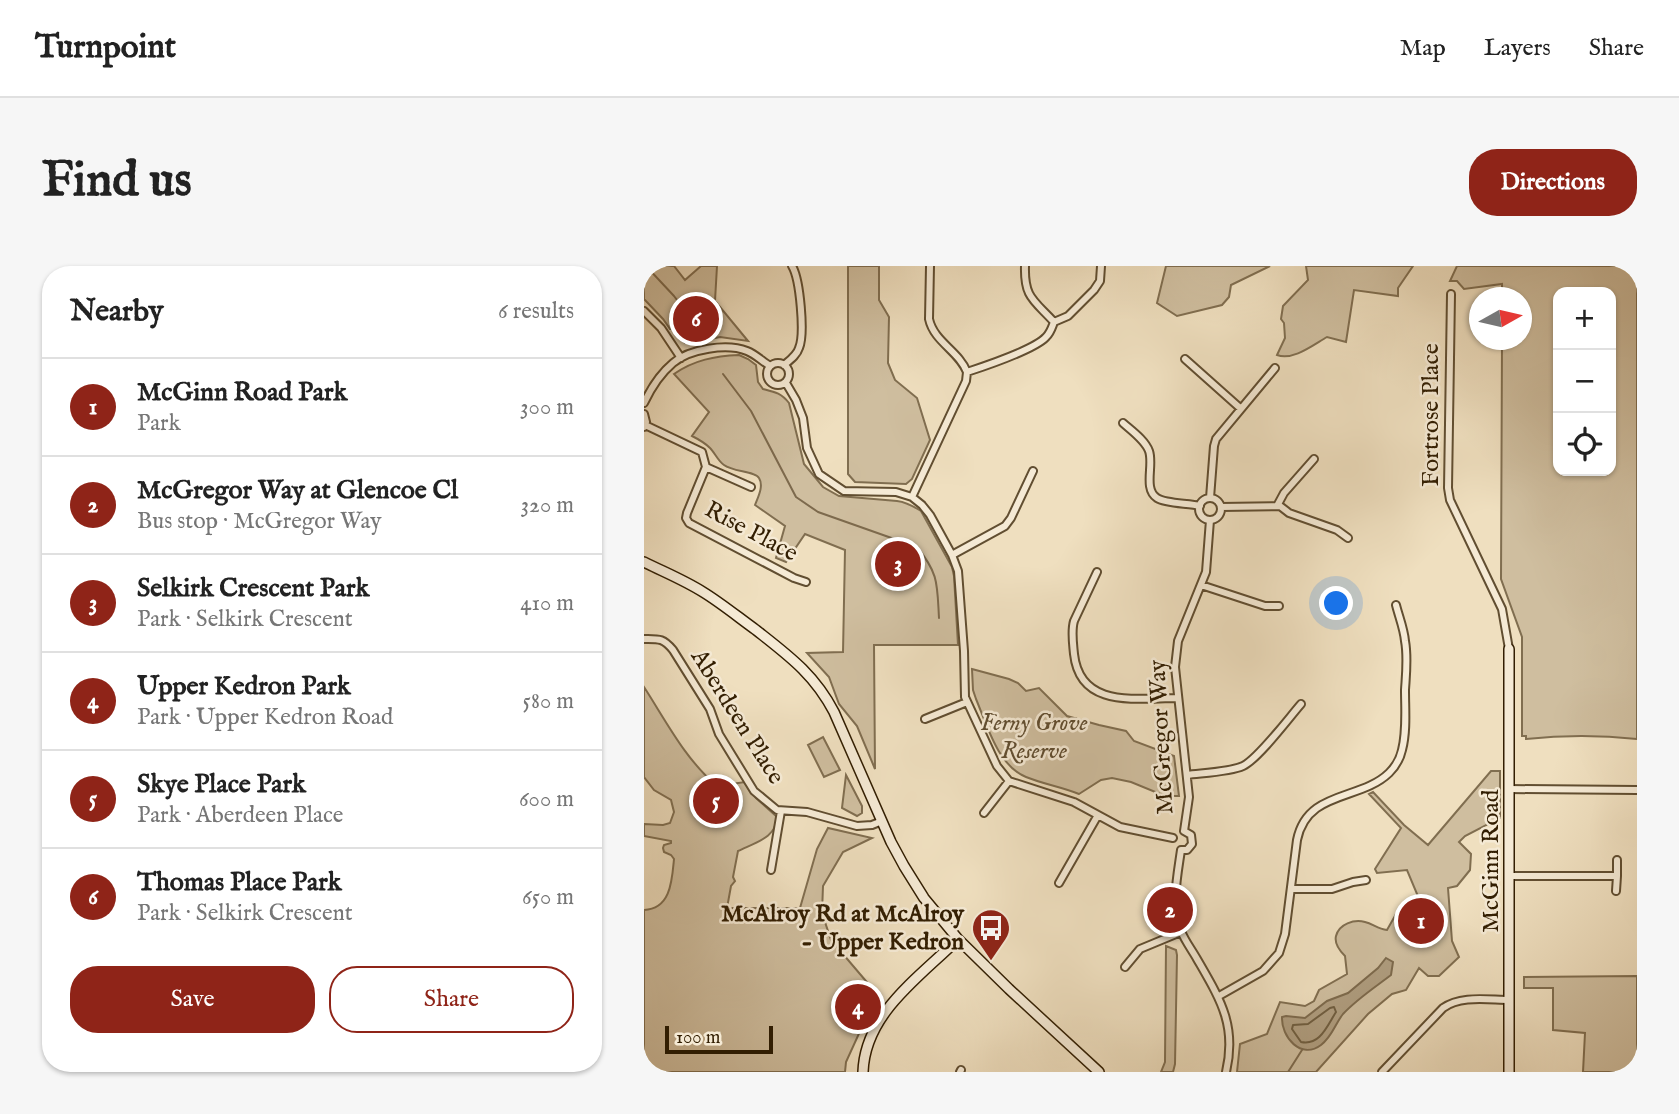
<!DOCTYPE html>
<meta charset="utf-8">
<style>
body{margin:0;font-family:"IM FELL English",serif;background:#f6f6f6;color:#222}
.controls{position:absolute;right:21px;top:21px;display:grid;overflow:hidden;border-radius:14px;box-shadow:0 2px 5px #0004}
.controls button{width:63px;height:63px;display:grid;place-items:center;padding:0;border:0;border-bottom:2px solid #e0e0e0;background:#fff;color:#222;font:35px sans-serif}
.compass{position:absolute;left:825px;top:21px;width:63px;height:63px;border-radius:50%;background:#fff;box-shadow:0 2px 5px #0004;rotate:82deg}
.scale{position:absolute;left:21px;bottom:18px;width:108px;box-sizing:border-box;padding-left:7px;border:4px solid #321e02;border-top:0;font-size:19px;line-height:24px;white-space:nowrap;color:#321e02;-webkit-text-stroke:5px #f5ead5;paint-order:stroke}
.you{position:absolute;left:693px;top:338px;width:24px;height:24px;margin:-18px;border:5px solid #fff;border-radius:50%;background:#1a73e8;box-shadow:0 0 0 10px #1a73e833}
.badge{display:grid;place-items:center;width:46px;height:46px;border-radius:50%;background:#8f2418;color:#fff;font-size:23px;font-weight:700}
.pin{position:absolute;translate:-50% -50%;border:4px solid #fff;box-shadow:0 2px 7px #0006}
.list{margin:0;padding:0;list-style:none}
h2{display:flex;justify-content:space-between;align-items:center;height:91px;margin:0;padding:0 28px;font-size:30px}
h2 small{font-size:23px;font-weight:400;color:#767676}
.list li{display:grid;grid-template-columns:46px 1fr auto;gap:21px;align-items:center;box-sizing:border-box;height:98px;padding:0 28px;border-top:2px solid #e0e0e0}
.list b{display:block;font-size:26px;white-space:nowrap}
.list p{margin:0;font-size:23px;white-space:nowrap;color:#767676}
.list em{font-size:23px;font-style:normal;color:#767676}
.actions{display:flex;gap:14px;padding:21px 28px}
.actions a{flex:1;padding:16px 0;border:2px solid #8f2418;border-radius:28px;text-align:center;font-size:24px;color:#8f2418}
.actions .main{background:#8f2418;color:#fff}
.icon{flex:none;width:38px;height:38px;fill:none;stroke:currentColor;stroke-width:2;stroke-linecap:round;stroke-linejoin:round}
.map{position:relative;flex:none;width:993px;height:806px;overflow:hidden;border-radius:28px}
header{display:flex;align-items:center;gap:42px;box-sizing:border-box;height:98px;padding:0 35px;background:#fff;border-bottom:2px solid #e0e0e0}
header strong{font-size:33px}
nav{display:flex;gap:38px;margin-inline-start:auto;font-size:24px}
.intro{display:flex;align-items:center;justify-content:space-between;box-sizing:border-box;height:168px;padding:0 42px}
h1{margin:0;font-size:49px}
.button{padding:18px 32px;border-radius:28px;background:#8f2418;color:#fff;font-size:24px;font-weight:700}
main{display:flex;gap:42px;padding:0 42px}
aside{flex:1;background:#fff;border-radius:28px;box-shadow:0 2px 5px #0004}
.map>svg:first-child{display:block}
.green{fill:#cfbe9f;stroke:#806e50;stroke-width:2;fill-rule:evenodd}
.water{fill:#af9d7f;stroke:#7d6a4d;stroke-width:2}
.lines{fill:none;stroke-linecap:round;stroke-linejoin:round}
.shore{stroke:#705e40;stroke-width:2}
.stream{stroke:#7d6a4d;stroke-width:2}
.street-casing{stroke:#614e31;stroke-width:10}
.secondary-casing{stroke:#321e02;stroke-width:12}
.street{stroke:#f5ead5;stroke-width:6}
.secondary{stroke:#f5ead5;stroke-width:9}
.labels{text-anchor:middle;dominant-baseline:central;stroke-width:5;stroke-linejoin:round;paint-order:stroke}
.street-label{font-size:24px;fill:#321e02;stroke:#f5ead5}
.park-label{font-size:24px;font-style:italic;fill:#614e31;stroke:#f5ead5}
.poi-label{font-size:24px;font-weight:bold;fill:#321e02;stroke:#f5ead5;text-anchor:end}
</style>
<header>
<strong>Turnpoint</strong>
<nav><a>Map</a><a>Layers</a><a>Share</a></nav>
</header>
<div class="intro"><h1>Find us</h1><a class="button">Directions</a></div>
<main>
<aside>
<h2>Nearby<small>6 results</small></h2>
<ul class="list">
<li><span class="badge">1</span><div><b>McGinn Road Park</b><p>Park</p></div><em>300 m</em></li>
<li><span class="badge">2</span><div><b>McGregor Way at Glencoe Cl</b><p>Bus stop · McGregor Way</p></div><em>320 m</em></li>
<li><span class="badge">3</span><div><b>Selkirk Crescent Park</b><p>Park · Selkirk Crescent</p></div><em>410 m</em></li>
<li><span class="badge">4</span><div><b>Upper Kedron Park</b><p>Park · Upper Kedron Road</p></div><em>580 m</em></li>
<li><span class="badge">5</span><div><b>Skye Place Park</b><p>Park · Aberdeen Place</p></div><em>600 m</em></li>
<li><span class="badge">6</span><div><b>Thomas Place Park</b><p>Park · Selkirk Crescent</p></div><em>650 m</em></li>
</ul>
<div class="actions"><a class="main">Save</a><a>Share</a></div>
</aside>
<div class="map">
<svg width="993" height="806" viewBox="0 0 993 806">
<rect width="100%" height="100%" fill="#efdfbf"/>
<filter id="stains"><feTurbulence type="fractalNoise" baseFrequency=".00286" numOctaves="4"/><feColorMatrix values="0 0 0 0 .2 0 0 0 0 .09 0 0 0 0 .02 0 0 0 .5 -.17"/></filter>
<radialGradient id="worn" r=".72"><stop offset=".6" stop-color="#630" stop-opacity="0"/><stop offset="1" stop-color="#630" stop-opacity=".3"/></radialGradient>
<path class="green" d="M0,0H30L41,14L57,0H73L71,35L104,75L76,71L52,76L41,77L29,63H26L19,53L0,33Z
M204,0H235V34L245,51L244,97L251,114L273,132L286,174L268,213L262,218L211,216L204,208Z
M522,0H626L587,19L585,31L578,39L533,50L513,37Z
M662,0H769L754,22V30L710,24L702,76L683,71C669,79 649,95 633,89L641,72L640,57L637,53L639,40L664,14Z
M813,0H993V473C956,469 919,469 882,473V470H878V371L857,313L858,74H878V32L858,31V18L820,23L813,15H806ZM914,26H967V205H914Z
M95,89L104,93L112,99L114,116L119,123C131,126 137,127 145,137L160,198L179,221L195,230L253,235C262,236 269,240 277,245L308,301L310,310L314,379H230L231,503L213,460L195,438L185,411L163,387L199,386L201,284L161,268L142,296L132,292L141,260L111,239C114,231 120,220 115,212C111,205 89,206 80,199C74,195 71,187 66,182C61,177 54,173 48,170L65,146L30,108C50,94 71,90 95,89Z
M328,403L365,413L374,417L382,425L395,422L423,450L455,459L482,465L490,475L530,490L535,530H521L487,516L468,512L457,514L435,528C418,521 399,518 382,511C354,500 343,459 332,433L329,424Z
M0,421C22,455 41,493 73,520L101,516L112,532L132,550C135,571 110,577 94,585L89,611L91,615L87,620L83,642H156L173,583L184,562L228,572L199,586L179,620L178,647L187,674L233,728L202,796L201,806H0V644C27,643 28,614 30,593L27,589L20,586L19,582L20,579L27,577V575L0,570V558L19,559L26,557L30,546L27,534L10,524L0,511Z
M179,471L196,504L180,511L164,479Z
M847,505H856V552L821,570L815,576L827,588L826,604L813,620L804,622L808,675L815,691L795,710H784L775,702L762,724L748,728L724,748L672,806H593L596,778L623,768L636,736L661,740L670,735L675,724L703,708L701,690C696,685 690,678 692,670C695,658 710,653 721,656C729,658 734,663 743,664L752,648L765,644L781,647L763,604L733,607L731,603L757,562L725,528L729,526L760,559L784,579Z
M202,509L218,540V547L213,550L198,542Z
M522,680L532,684L533,689L531,798L529,806H517L521,796Z
M993,710V806H939L941,767L909,764V722H880V711Z"/>
<path class="water" d="M742,692L749,696L747,709C730,722 713,733 699,748C691,758 688,771 677,779C657,794 637,771 638,751L642,750L661,752L683,735L704,727L734,702Z"/>
<g class="lines">
<path class="shore" d="M690,741L692,746C683,760 676,780 657,776L648,763L649,759L664,758L686,742Z"/>
<path class="stream" d="M2,0L30,30L58,67
M79,108L107,145L152,231L174,246L273,281C295,308 293,318 295,352
M644,806L658,784"/>
<defs>
<path id="street" d="M286,0L285,53C290,76 315,85 323,106
M381,0C380,32 390,34 410,56
M807,28L804,222L806,234L858,343L865,383
M0,45L17,62L37,92
M541,93L596,142
M123 108a11 11 0 1 1 22 0a11 11 0 1 1-22 0Z
M140,99C146,94 153,89 155,82C161,68 156,13 148,0
M142,117L152,134L159,152L163,182L175,208L200,225L252,226L268,231L278,239L286,249L308,289L314,305L320,385L321,431L353,500L365,515L430,536L476,561L529,572
M0,137C7,122 16,108 29,97C45,83 83,77 103,85C111,88 118,95 126,100
M0,148L2,156L0,161
M479,157C488,165 501,174 505,185C510,199 499,223 513,232C522,238 545,237 556,240
M1,159L58,186L62,201L43,247L42,252L45,257L150,312L162,316
M62,201L107,221
M268,231L322,115L323,106C341,100 390,84 402,71C407,66 408,61 410,56L424,50L450,24L456,15L457,0
M566,232L570,180L572,173L631,102
M555 243a11 11 0 1 1 22 0a11 11 0 1 1-22 0Z
M633,240L640,227L670,193
M577,241L636,240L645,247L693,264L704,272
M308,289L361,260L367,252L389,205
M453,306L430,355C427,365 429,377 430,388C436,443 493,432 533,432
M557,319L621,340H635
M0,373C15,373 19,372 29,384L66,443L75,468L110,525L133,544L163,546L213,560L228,559L238,555
M281,453L323,436
M543,509C558,507 586,506 599,500C614,493 644,453 657,438
M865,523L993,524
M340,547L365,515
M540,565L545,531L531,401L534,375L562,306L566,254
M537,584C533,612 527,638 537,665C541,675 548,684 553,693C576,733 593,759 582,806
M537,584H543L548,578L547,569L540,565
M127,604L137,545
M866,610H973V594
M415,617L454,549
M647,623H688L709,616L722,614
M972,625L973,610
M481,701L496,683L537,666
M575,730L619,705L635,687L641,668L653,574C663,524 716,535 745,507C751,501 756,493 758,484C763,465 761,443 761,424C762,408 764,391 761,375C760,363 755,351 752,339
M316,806L317,804
M738,806L799,742C817,729 844,734 866,734"/>
<path id="secondary" d="M0,296C20,306 40,314 59,326C77,337 94,351 112,364C145,390 170,408 190,446L247,576L260,600L280,632L314,673L365,723L455,806
M865,383V806
M219,806C221,747 276,711 314,673"/>
</defs>
<use href="#street" class="street-casing"/>
<use href="#secondary" class="secondary-casing"/>
<use href="#street" class="street"/>
<use href="#secondary" class="secondary"/>
</g>
<defs>
<symbol id="bus-pin" viewBox="-11 -11 22 30"><path d="M0 17L-7.5 6A9.5 9.5 0 1 1 7.5 6Z" fill="#8f2418" stroke="#f5ead5"/><path d="M-5-6H5V4H4V6H2V4H-2V6H-4V4H-5ZM-3.5-4V0h7V-4ZM-3.5 1.2v1.5H-2V1.2ZM2 1.2v1.5H3.5V1.2Z" fill="#fff"/></symbol>
</defs>
<g fill-rule="evenodd">
<use href="#bus-pin" x="325" y="640" width="44" height="60"/>
</g>
<g class="labels">
<g class="street-label">
<text transform="translate(787 149) rotate(-90)">Fortrose Place</text>
<text transform="translate(107 266) rotate(28)">Rise Place</text>
<text transform="translate(93 451) rotate(58)">Aberdeen Place</text>
<text transform="translate(518 471) rotate(-93)">McGregor Way</text>
<text transform="translate(847 595) rotate(-90)">McGinn Road</text>
</g>
<g class="park-label">
<text x="390" y="457">Ferny Grove<tspan x="390" dy="28">Reserve</tspan></text>
</g>
<g class="poi-label">
<text x="320" y="648">McAlroy Rd at McAlroy<tspan x="320" dy="28">- Upper Kedron</tspan></text>
</g>
</g>
<rect width="100%" height="100%" filter="url(#stains)"/>
<rect width="100%" height="100%" fill="url(#worn)"/>
</svg>
<div class="controls">
<button>+</button>
<button>−</button>
<button><svg class="icon" aria-label="locate" viewBox="0 0 24 24"><circle cx="12" cy="12" r="6"/><path d="M12 2v4M12 18v4M2 12h4M18 12h4"/></svg></button>
</div>
<svg class="compass" viewBox="-18 -18 36 36"><path d="M0-13l5 13h-10z" fill="#e53935"/><path d="M0 13l5-13h-10z" fill="#767676"/></svg>
<div class="scale">100 m</div>
<div class="you"></div>
<div class="pin badge" style="left:777px;top:655px">1</div>
<div class="pin badge" style="left:526px;top:644px">2</div>
<div class="pin badge" style="left:254px;top:298px">3</div>
<div class="pin badge" style="left:214px;top:741px">4</div>
<div class="pin badge" style="left:72px;top:535px">5</div>
<div class="pin badge" style="left:52px;top:53px">6</div>
</div>
</main>
